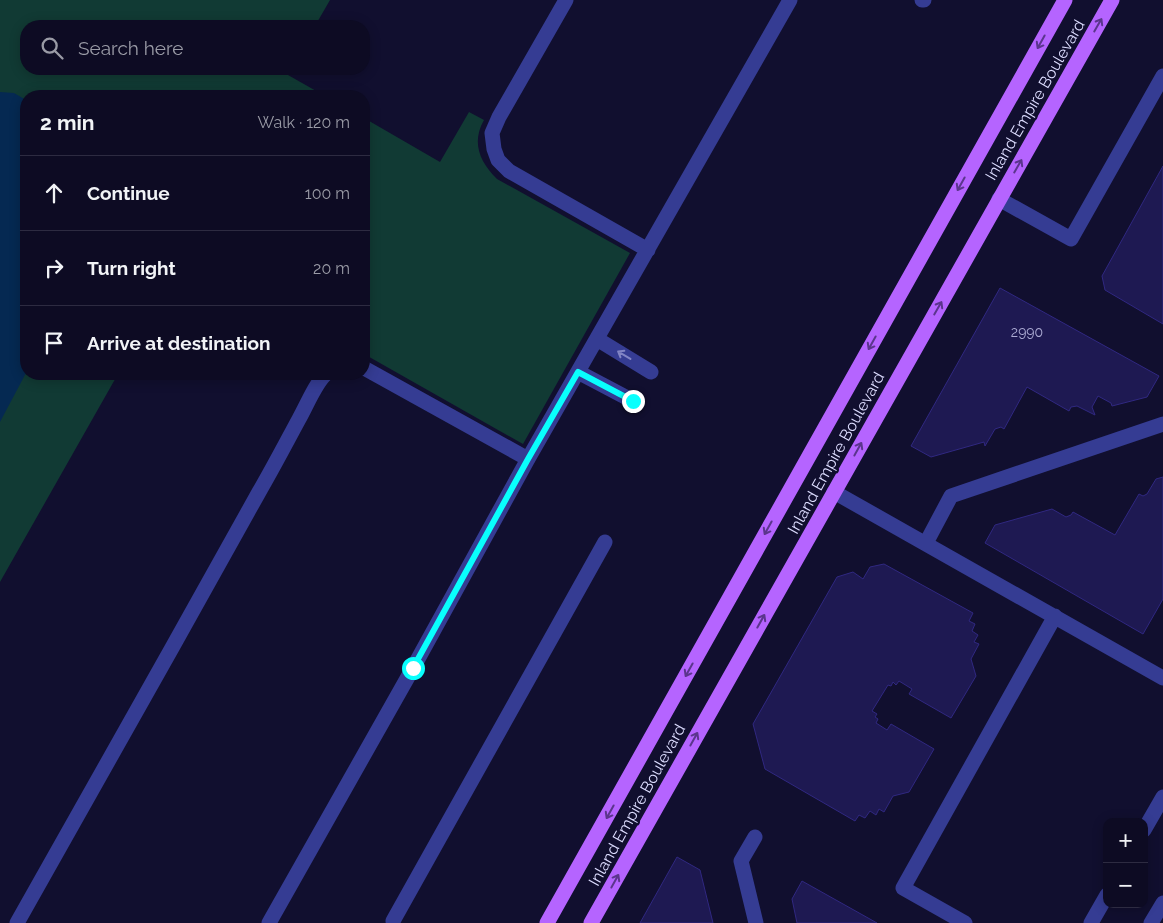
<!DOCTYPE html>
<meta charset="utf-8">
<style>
body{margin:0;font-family:Raleway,sans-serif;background:#16142b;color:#f1f3f6}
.controls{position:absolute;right:15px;bottom:15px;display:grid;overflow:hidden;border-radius:10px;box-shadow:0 2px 12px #0003}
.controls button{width:45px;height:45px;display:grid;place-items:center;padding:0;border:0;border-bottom:1px solid #2d2b41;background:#0d0b23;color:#f1f3f6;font:25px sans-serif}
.stop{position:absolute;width:15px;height:15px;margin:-11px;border:4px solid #09fffd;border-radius:50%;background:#fff}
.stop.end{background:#09fffd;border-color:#fff;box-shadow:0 1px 5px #0008}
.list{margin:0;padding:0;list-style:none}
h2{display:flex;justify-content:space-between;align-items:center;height:65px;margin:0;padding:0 20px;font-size:21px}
h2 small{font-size:16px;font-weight:400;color:#9a9ba6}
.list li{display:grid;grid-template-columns:32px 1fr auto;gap:15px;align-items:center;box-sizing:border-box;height:75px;padding:0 20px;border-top:1px solid #2d2b41}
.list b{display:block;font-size:19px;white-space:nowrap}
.list em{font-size:16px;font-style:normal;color:#9a9ba6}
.icon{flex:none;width:28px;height:28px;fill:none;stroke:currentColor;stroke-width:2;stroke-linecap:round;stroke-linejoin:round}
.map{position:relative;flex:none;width:1163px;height:923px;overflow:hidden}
.search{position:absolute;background:#0d0b23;box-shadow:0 2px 12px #0003;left:20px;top:20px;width:350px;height:55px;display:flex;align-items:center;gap:12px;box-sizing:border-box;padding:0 18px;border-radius:20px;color:#9a9ba6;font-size:19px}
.panel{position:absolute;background:#0d0b23;box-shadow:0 2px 12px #0003;left:20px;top:90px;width:350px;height:290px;border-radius:20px}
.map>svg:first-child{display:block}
.green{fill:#113a34}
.water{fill:#052952}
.building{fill:#1e1952;stroke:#302881}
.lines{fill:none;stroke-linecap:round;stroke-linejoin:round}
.minor{stroke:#353c93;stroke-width:15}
.major{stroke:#b564ff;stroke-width:15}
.oneway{stroke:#5b358d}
.oneway2{stroke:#8184c4}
.route{stroke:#09fffd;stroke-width:6}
.labels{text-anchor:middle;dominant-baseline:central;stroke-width:4.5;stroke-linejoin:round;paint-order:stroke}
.number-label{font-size:14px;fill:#adacd4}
.street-label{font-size:16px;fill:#ddf;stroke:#110f2f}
</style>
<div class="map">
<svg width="1163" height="923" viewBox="0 0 1163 923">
<rect width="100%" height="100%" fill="#110f2f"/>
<path class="green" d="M0,0H330L315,26H26V69H291L288,75L325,96H26V374H118L0,582Z
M469,112L484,120C471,143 480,162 497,179L630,253L523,444L364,354V118L440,162Z"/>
<path class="water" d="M0,92L14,93L26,100V373L0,422Z"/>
<path class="building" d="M1163,166V324L1105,290L1102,276Z
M1000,288L1159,376L1147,397L1112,406L1111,403L1098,396L1092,407L1095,415L1077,406L1071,407L1069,411L1027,387L1004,429L1001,427L995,429L985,446L984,442L931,457L911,446Z
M1163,477V599L1143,634L985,543L995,525L1052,509L1066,517L1071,515L1073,512L1115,535L1139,494L1143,496L1147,494L1156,479Z
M884,564L973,613L969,621L975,624L972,631L978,635L974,642L979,644L971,659L976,676L951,718L909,694L912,689L899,681L896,685L893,682L891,686L888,685L872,711L877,714L875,717L878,719L876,723L887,730L891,724L934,749L909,792L893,796L884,812L879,809L876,815L870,811L865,818L859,815L855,821L765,769L753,724L837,577L853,572L863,579L870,567Z
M677,857L700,870L713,923H640Z
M802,881L877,923H797L792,899Z"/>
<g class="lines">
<path class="minor" d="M566,0L499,117L492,133L494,149L498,160L509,171L648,250
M922,0H924
M999,199L1071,239L1163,76
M597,339L651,372
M364,368L528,459
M578,372L633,401
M834,492L1163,678
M926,543L951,496L1163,424
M1144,830L1163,797
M755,837L741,861L756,923
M393,921L605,542
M17,923C98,780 179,636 259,492C273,468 286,443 299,419C306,407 316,382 326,374
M269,923L413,668L528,459L790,0
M965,923L903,888L1055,616
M1091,923L1107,895
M1151,923L1163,903"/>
<path class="major" d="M547,923C721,616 891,307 1065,0
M591,923L1112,0"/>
</g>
<defs><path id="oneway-shaft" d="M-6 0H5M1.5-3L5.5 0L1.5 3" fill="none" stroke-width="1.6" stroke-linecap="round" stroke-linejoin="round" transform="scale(1.25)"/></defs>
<g class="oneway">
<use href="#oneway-shaft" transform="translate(1098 25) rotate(-60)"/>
<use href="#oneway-shaft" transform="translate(1041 42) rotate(119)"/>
<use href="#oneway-shaft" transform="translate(1018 166) rotate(-60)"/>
<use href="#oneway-shaft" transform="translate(961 184) rotate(119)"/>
<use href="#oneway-shaft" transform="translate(938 308) rotate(-60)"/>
<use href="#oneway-shaft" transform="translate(872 343) rotate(119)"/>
<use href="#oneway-shaft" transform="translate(858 449) rotate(-61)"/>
<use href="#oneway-shaft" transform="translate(768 528) rotate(119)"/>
<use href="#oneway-shaft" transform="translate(761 621) rotate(-61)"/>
<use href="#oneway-shaft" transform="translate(689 670) rotate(119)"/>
<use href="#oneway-shaft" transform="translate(694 739) rotate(-61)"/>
<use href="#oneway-shaft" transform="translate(610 812) rotate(119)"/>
<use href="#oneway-shaft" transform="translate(615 881) rotate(-61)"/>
</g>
<use class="oneway2" href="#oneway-shaft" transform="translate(624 355) rotate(-149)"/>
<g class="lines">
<path class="route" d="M413,668L528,459L578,372L633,401"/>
</g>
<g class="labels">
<g class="number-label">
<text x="1027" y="332">2990</text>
</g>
<g class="street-label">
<text transform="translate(1035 100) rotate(-60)">Inland Empire Boulevard</text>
<text transform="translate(836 453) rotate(-61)">Inland Empire Boulevard</text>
<text transform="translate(637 805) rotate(-61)">Inland Empire Boulevard</text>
</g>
</g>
</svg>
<div class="controls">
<button>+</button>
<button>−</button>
</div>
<div class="stop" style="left:413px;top:668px"></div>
<div class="stop end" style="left:633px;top:401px"></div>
<div class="search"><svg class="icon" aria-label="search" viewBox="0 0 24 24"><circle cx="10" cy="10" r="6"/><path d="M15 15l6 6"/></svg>Search here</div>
<section class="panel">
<h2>2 min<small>Walk · 120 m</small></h2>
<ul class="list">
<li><svg class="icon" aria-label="ahead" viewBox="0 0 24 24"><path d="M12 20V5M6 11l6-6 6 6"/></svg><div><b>Continue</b></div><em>100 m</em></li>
<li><svg class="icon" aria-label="right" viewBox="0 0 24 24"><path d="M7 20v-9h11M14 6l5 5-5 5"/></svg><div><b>Turn right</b></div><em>20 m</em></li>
<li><svg class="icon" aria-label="arrive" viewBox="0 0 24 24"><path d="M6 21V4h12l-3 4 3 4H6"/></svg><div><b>Arrive at destination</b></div></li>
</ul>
</section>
</div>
